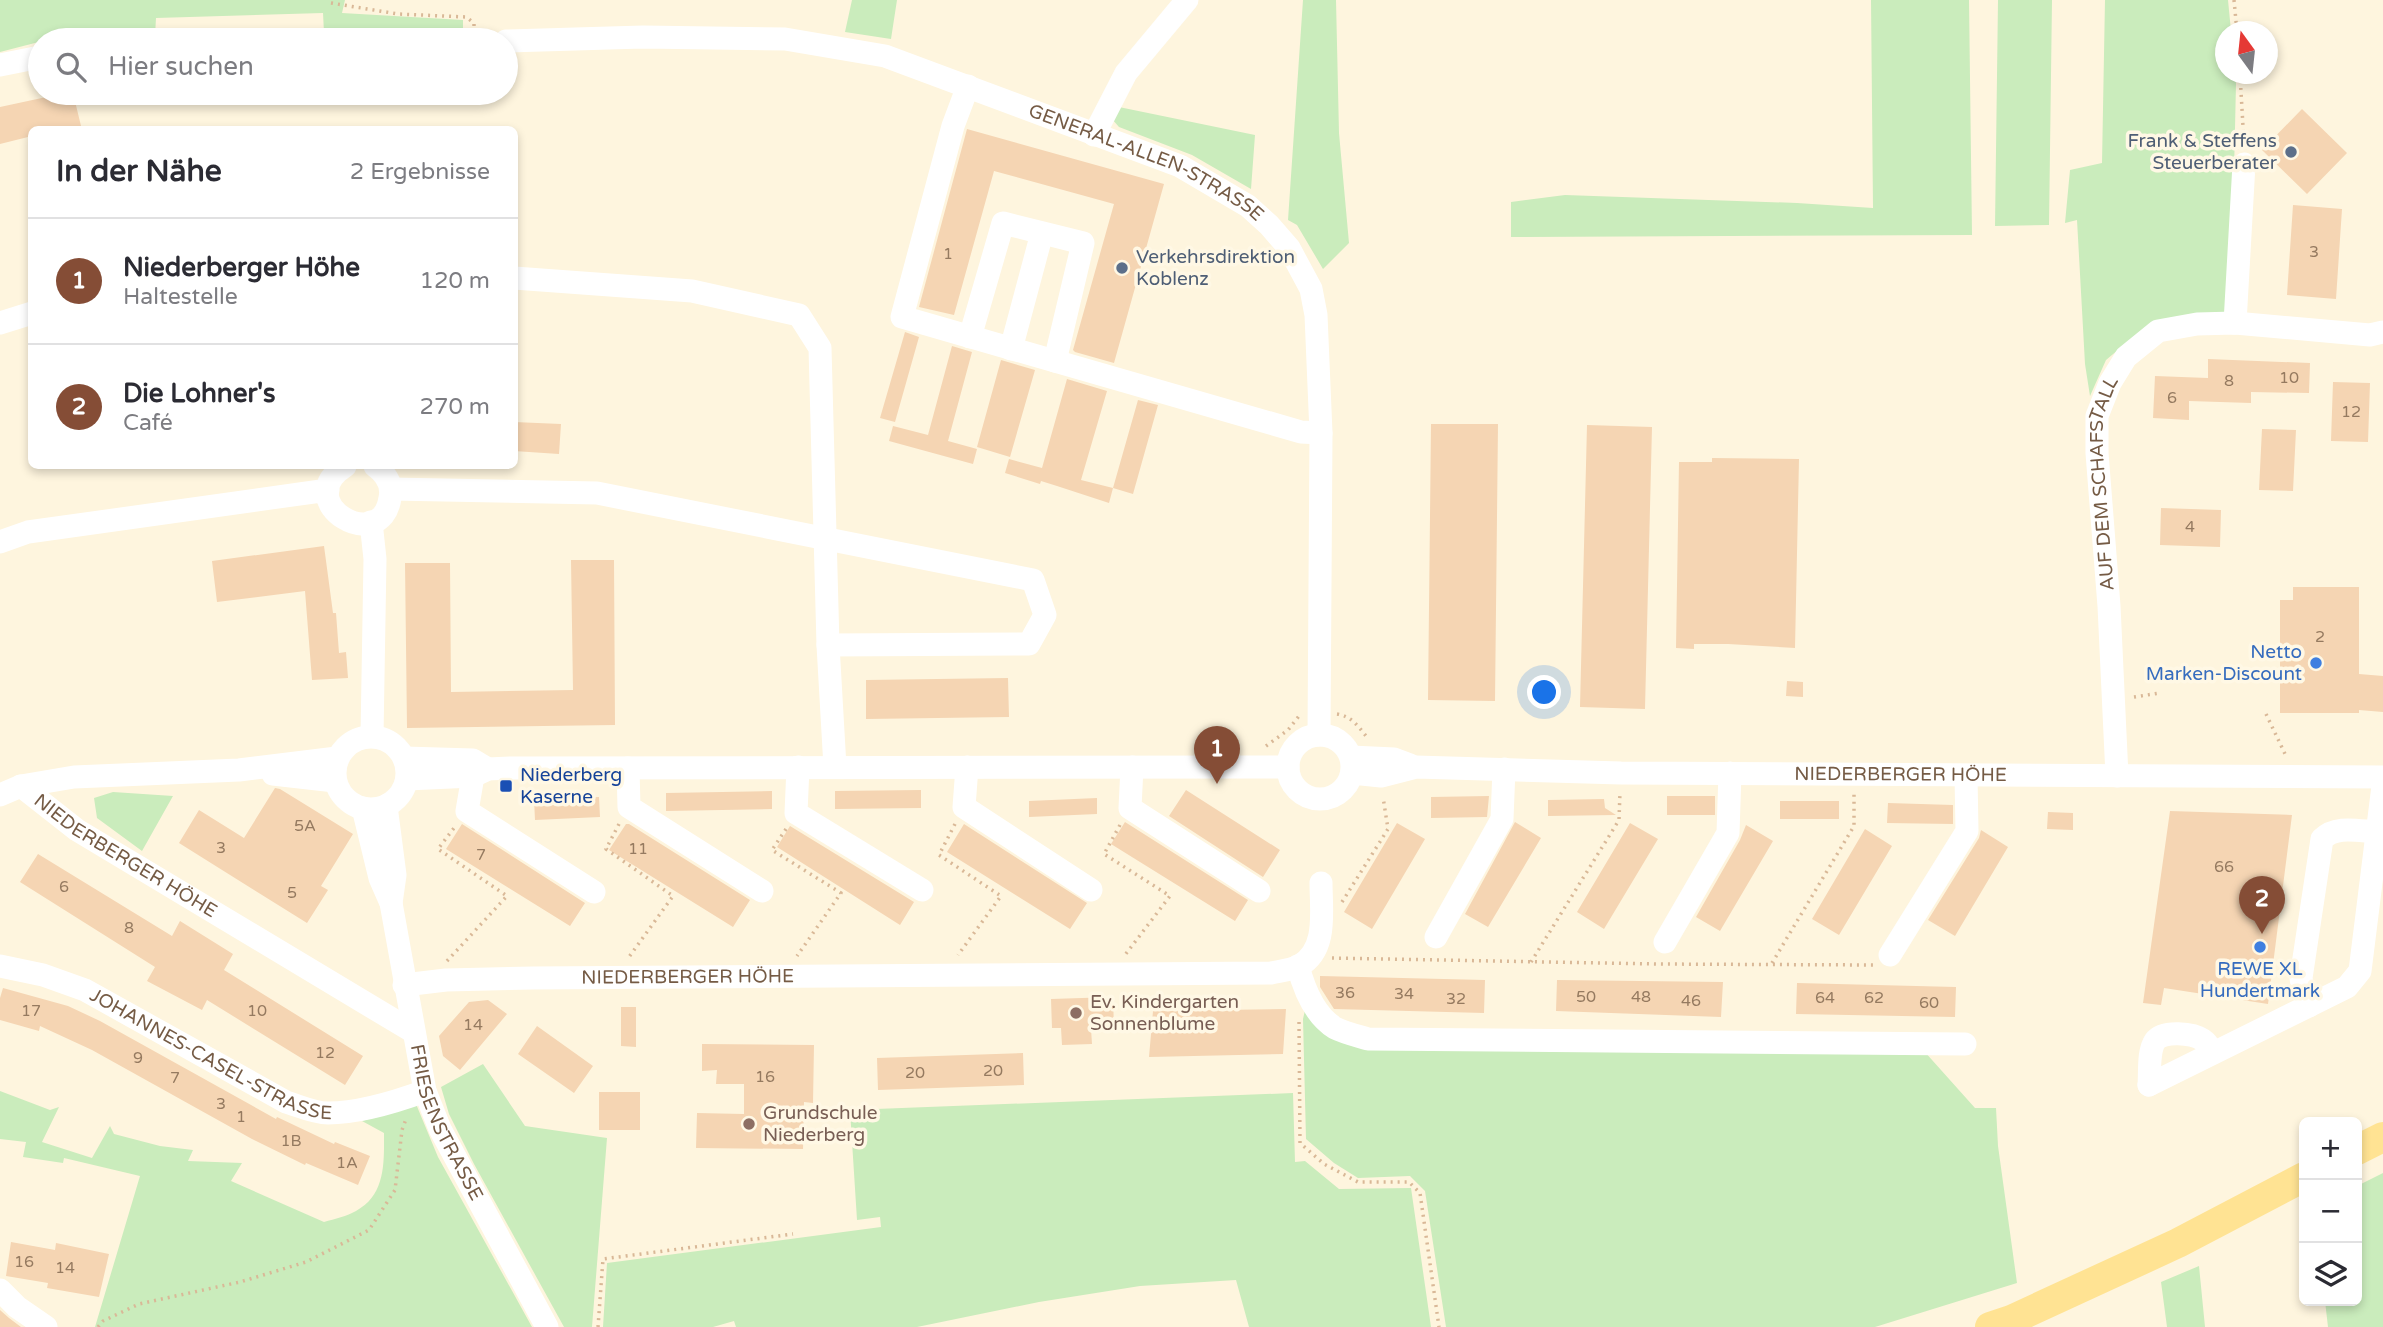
<!DOCTYPE html>
<html lang="de">
<meta charset="utf-8">
<style>
body{margin:0;font-family:"Varela Round",sans-serif;background:#f7f7f7;color:#2b2b33}
.controls{position:absolute;right:21px;bottom:21px;display:grid;overflow:hidden;border-radius:10px;box-shadow:0 4px 10px #0003}
.controls button{width:63px;height:63px;display:grid;place-items:center;padding:0;border:0;border-bottom:2px solid #e1e1e2;background:#fff;color:#2b2b33;font:35px sans-serif}
.compass{position:absolute;left:2215px;top:21px;width:63px;height:63px;border-radius:50%;background:#fff;box-shadow:0 4px 10px #0003;rotate:345deg}
.you{position:absolute;left:1545px;top:693px;width:24px;height:24px;margin:-18px;border:5px solid #fff;border-radius:50%;background:#1a73e8;box-shadow:0 0 0 10px #1a73e833}
.badge{display:grid;place-items:center;width:46px;height:46px;border-radius:50%;background:#854d36;color:#fff;font-size:23px;font-weight:700}
.pin{position:absolute;translate:-50% -58px;filter:drop-shadow(0 2px 4px #0008)}
.pin::after{content:'';position:absolute;top:37px;width:24px;height:21px;background:inherit;clip-path:polygon(0 0,100% 0,50% 100%)}
.list{margin:0;padding:0;list-style:none}
h2{display:flex;justify-content:space-between;align-items:center;height:91px;margin:0;padding:0 28px;font-size:30px}
h2 small{font-size:23px;font-weight:400;color:#7c7c81}
.list li{display:grid;grid-template-columns:46px 1fr auto;gap:21px;align-items:center;box-sizing:border-box;height:126px;padding:0 28px;border-top:2px solid #e1e1e2}
.list b{display:block;font-size:26px;white-space:nowrap}
.list p{margin:0;font-size:23px;white-space:nowrap;color:#7c7c81}
.list em{font-size:23px;font-style:normal;color:#7c7c81}
.icon{flex:none;width:38px;height:38px;fill:none;stroke:currentColor;stroke-width:2;stroke-linecap:round;stroke-linejoin:round}
.map{position:relative;flex:none;width:2383px;height:1327px;overflow:hidden}
.search{position:absolute;background:#fff;box-shadow:0 4px 10px #0003;left:28px;top:28px;width:490px;height:77px;display:flex;align-items:center;gap:18px;box-sizing:border-box;padding:0 24px;border-radius:38px;color:#7c7c81;font-size:26px}
.panel{position:absolute;background:#fff;box-shadow:0 4px 10px #0003;left:28px;top:126px;width:490px;height:343px;border-radius:10px}
.map>svg:first-child{display:block}
.green{fill:#caecbc}
.building{fill:#f5d5b3}
.lines{fill:none;stroke-linecap:round;stroke-linejoin:round}
.path{stroke:#d9b897;stroke-width:3.5;stroke-dasharray:2 5;stroke-linecap:butt}
.minor{stroke:#fff;stroke-width:23}
.major{stroke:#ffe393;stroke-width:30}
.service-dot{fill:#5c6f8a;stroke:#fff8e5;stroke-width:2.5}
.shop-dot{fill:#3f7fe0;stroke:#fff8e5;stroke-width:2.5}
.transit-dot{fill:#1a4fb4;stroke:#fff8e5;stroke-width:2.5}
.education-dot{fill:#8d6e63;stroke:#fff8e5;stroke-width:2.5}
.labels{text-anchor:middle;dominant-baseline:central;stroke-width:7;stroke-linejoin:round;paint-order:stroke}
.number-label{font-size:16px;fill:#957a60}
.service-label{font-size:19px;fill:#4e5e75;stroke:#fff8e5;text-anchor:end}
.street-label{font-size:19px;fill:#755b45;stroke:#fff8e5}
.shop-label{font-size:19px;fill:#366cbe;stroke:#fff8e5;text-anchor:end}
.transit-label{font-size:19px;fill:#164399;stroke:#fff8e5;text-anchor:start}
.education-label{font-size:19px;fill:#785e54;stroke:#fff8e5;text-anchor:start}
</style>
<div class="map">
<svg width="2383" height="1327" viewBox="0 0 2383 1327">
<rect width="100%" height="100%" fill="#fef5de"/>
<path class="green" d="M0,0H345L342,13L463,20V30L324,33L323,13L156,18L155,36L58,37L0,52Z
M852,0H897L891,39L845,32Z
M1303,0H1336L1339,133L1349,243L1323,269L1297,225L1288,220Z
M1871,0H1969L1972,235L1511,237V202L1565,195L1797,203L1873,208Z
M1998,0H2052L2049,225L1995,226Z
M2105,0H2228L2231,31L2226,32V74H2235L2236,84L2231,305L2225,313L2137,334L2106,360L2090,396L2085,364L2077,220L2065,223L2070,170L2102,163Z
M1114,106L1255,135L1251,189L1192,155L1119,127L1112,119Z
M113,792L173,796L142,851L97,818L94,798Z
M1306,1006L1324,1026L1924,1051L1975,1108H1996L1998,1146L2017,1283L1875,1327H1446L1425,1191L1410,1176L1358,1178L1334,1163L1306,1139L1303,1019Z
M483,1064L525,1126L607,1138L592,1327H564L474,1164L449,1114L441,1087Z
M0,1091L50,1110L59,1107L42,1142L92,1158L110,1126L114,1134L160,1146L193,1150L188,1161L242,1163L231,1181L324,1222C335,1219 347,1216 356,1211C386,1195 384,1162 384,1133L362,1121L416,1104L438,1157L532,1327H95L140,1176L64,1158L63,1163L23,1157L26,1142L0,1139Z
M1293,1093L1295,1162L1305,1161L1339,1189L1411,1188L1431,1327H1249L1236,1280L1140,1286L1039,1302L917,1327H736L734,1321L713,1327H603L607,1263L881,1227L880,1217L857,1220L850,1110Z
M2383,1173V1327H2328L2325,1301H2357V1186Z
M2199,1266L2205,1327H2167L2161,1282Z"/>
<path class="building" d="M65,93H73L82,130H32V136L0,144V107Z
M2302,109L2347,153L2307,194L2262,150Z
M967,129L1164,184L1114,363L1075,352L1073,350L1114,204L994,171L954,315L919,307Z
M2293,205L2342,209L2336,299L2287,295Z
M905,332L919,337L895,422L880,418Z
M952,346L972,352L948,441L977,449L973,464L889,441L893,426L928,435Z
M2208,359L2310,363L2309,393L2251,392V403L2189,401V420L2153,418L2155,376L2208,378Z
M1001,360L1035,370L1010,457L977,447Z
M1067,379L1107,391L1081,480L1113,488L1109,503L1057,486L1041,481L1040,484L1005,473L1009,459L1042,468Z
M2333,382L2370,383L2368,442L2331,441Z
M1138,400L1158,405L1133,494L1113,488Z
M514,422L561,424L559,454L514,451Z
M1431,424H1498L1495,701L1428,700Z
M1587,425L1652,427L1645,709L1580,707Z
M2262,429L2296,430L2293,491L2259,490Z
M1712,458L1799,459L1795,648L1728,644H1694V649L1676,648L1679,462H1712Z
M2161,508L2221,510L2220,547L2160,545Z
M324,546L333,613H336L339,653L346,652L348,678L312,680L305,591L217,602L212,561Z
M571,560H614L615,725L407,728L405,563H450L451,692L573,690Z
M2293,587H2359V674L2383,676V712L2359,710V713H2280V600H2293Z
M1008,678L1009,717L866,719V680Z
M1787,681L1803,682V697L1786,696Z
M275,788L280,789L353,834L321,886L328,890L307,923L179,843L199,810L244,838Z
M921,790V808L835,809V791Z
M1186,790L1280,850L1263,877L1169,816Z
M772,791V809L666,811V793Z
M1489,796L1487,817L1431,818V797Z
M1667,796H1715V815H1667Z
M599,797L600,817L535,820L534,799Z
M1097,798V814L1029,817V801Z
M1604,799L1605,808L1616,815L1548,816V800Z
M1780,801H1839V819H1780Z
M1888,803L1953,805V824L1887,823Z
M2170,811L2292,815L2268,1004L2164,988L2161,1005L2143,1003Z
M2048,812L2073,813V830L2047,829Z
M1125,822L1248,900L1235,921L1111,844Z
M1515,822L1541,838L1488,927L1465,914Z
M1397,823L1425,839L1372,929L1344,912Z
M1630,823L1658,839L1604,929L1577,912Z
M462,824L585,903L570,926L446,849Z
M626,824H629L750,900L733,927L609,850Z
M964,824L1087,903L1070,929L947,852Z
M1746,825L1773,841L1720,931L1696,917L1740,840Z
M790,826L914,902L900,925L777,847Z
M1865,829L1892,846L1839,935L1812,919Z
M1981,830L2008,847L1955,936L1928,920L1979,838Z
M38,854L172,936L180,921L233,954L224,970L363,1056L345,1085L207,1000L202,1010L147,981L155,967L20,882Z
M1320,976L1485,980L1484,1013L1334,1009L1320,987Z
M1557,980L1723,982L1721,1017L1556,1011Z
M1797,983L1956,987L1955,1017L1796,1014Z
M3,988L68,1006L100,1021L276,1119L277,1117L334,1144L335,1142L370,1156L358,1185L306,1163L305,1165L252,1139L92,1050L40,1026L39,1031L0,1020V998Z
M1113,997L1114,1028L1091,1029L1092,1044L1062,1045L1061,1028H1052L1051,999Z
M488,1000L507,1014L460,1070L443,1056L439,1036L469,1002Z
M621,1007H636V1047L621,1046Z
M1286,1009L1283,1054L1149,1057L1153,1011Z
M537,1026L593,1066L574,1093L518,1054Z
M702,1044L814,1045L813,1103L804,1102L803,1149L696,1148L697,1113L744,1114V1084H716L717,1070L702,1071Z
M1023,1053L1024,1085L878,1090L877,1058Z
M599,1092H640V1130H599Z
M11,1242L55,1250L56,1243L109,1254L99,1297L47,1288L48,1283L6,1276Z
M0,1310L9,1318L21,1327H0Z"/>
<g class="lines">
<path class="path" d="M2234,0L2237,32
M331,3L398,14L466,17L474,23V40
M2240,74L2244,144
M2134,697L2160,693
M1337,714C1351,716 1358,726 1366,736
M2266,714L2286,756
M1266,746L1288,730L1299,716
M619,824L606,849L673,896L629,957
M955,824L939,855L1001,896L958,955
M1120,825L1104,854L1170,896L1125,955
M786,829L772,850L841,893L797,956
M1342,902L1388,829L1383,797
M1332,958L1656,964L1873,965
M447,961L507,896L438,849L454,828
M1531,962L1619,820L1620,792
M1772,963L1854,826V794
M1299,1022L1300,1143L1324,1164L1358,1182H1409L1420,1193L1439,1327
M98,1327L103,1321L139,1304L240,1282L306,1262L369,1230L395,1190L402,1130L406,1119
M598,1327L603,1259L793,1234"/>
<g class="minor">
<path id="s1" d="M506,41L643,37L785,39L885,56L1180,166L1248,206L1269,225L1289,248L1311,289L1316,315L1321,433L1319,735"/>
<path d="M0,65L40,57"/>
<path d="M968,86L953,126L902,317L1301,432L1321,433"/>
<path d="M1094,135L1126,73L1187,0"/>
<path d="M514,278L692,291L799,315L820,348L828,645L835,767"/>
<path d="M0,323L32,313"/>
<path d="M2235,323L2244,164"/>
<path d="M970,337L1003,223L1083,243L1055,361"/>
<path d="M1011,349L1042,233"/>
<path d="M345,466C289,502 381,557 390,498C393,484 386,474 375,466"/>
<path d="M391,489L597,493L1033,580L1045,615L1029,644L828,645"/>
<path d="M371,522L375,559L372,736"/>
<path d="M0,542L28,532L328,490"/>
<circle cx="1320" cy="767" r="32"/>
<circle cx="371" cy="773" r="36"/>
<path d="M1351,757L1394,759L1410,765"/>
<path d="M404,758L473,760L488,769"/>
<path d="M798,767L796,813L922,890"/>
<path d="M967,767L964,807L1091,890"/>
<path d="M1132,767L1130,808L1259,891"/>
<path d="M628,768L629,807L762,891"/>
<path id="s2" d="M1352,773L1381,776L1416,767L1621,773L2383,777"/>
<path d="M273,774L335,781"/>
<path d="M473,776L467,811L594,892"/>
<path id="s3" d="M2117,776L2109,606L2097,453V416L2110,383L2126,357L2158,331L2197,324L2235,323L2370,335L2383,332"/>
<path d="M407,779L473,776L488,769L510,768L1288,767"/>
<path id="s4" d="M21,786L77,830L412,1031"/>
<path d="M0,795L21,786L74,777L239,770L337,758"/>
<path d="M386,806L395,875L391,903"/>
<path id="s5" d="M363,808L380,878L391,903L425,1091L440,1129L547,1327"/>
<path d="M1436,937L1502,819L1504,769"/>
<path d="M1665,942L1728,833L1730,773"/>
<path d="M1890,955L1967,831L1966,776"/>
<path id="s6" d="M0,966L43,975L85,990L286,1102C299,1106 314,1113 328,1113C360,1113 395,1102 425,1091"/>
<path d="M1298,966C1304,989 1314,1015 1335,1028C1345,1033 1358,1036 1368,1039L1965,1044"/>
<path id="s7" d="M404,985L446,980L533,978L1271,973C1280,971 1291,970 1299,966C1328,950 1321,911 1321,883"/>
<path d="M2309,1006L2303,990L2301,978L2322,839C2336,825 2358,831 2377,832"/>
<path d="M2149,1085L2347,987L2360,971L2383,786"/>
<path d="M2149,1085C2150,1073 2148,1051 2155,1041C2163,1030 2193,1033 2203,1040C2208,1043 2210,1048 2213,1053"/>
<path d="M0,1290L17,1307L46,1327"/>
</g>
<path class="major" d="M2357,1150L2383,1137
M1990,1327L2011,1320L2178,1243L2304,1177"/>
</g>
<g class="service-dot">
<circle cx="2291" cy="152" r="7"/>
<circle cx="1122" cy="268" r="7"/>
</g>
<g class="shop-dot">
<circle cx="2316" cy="663" r="7"/>
<circle cx="2260" cy="947" r="7"/>
</g>
<rect class="transit-dot" x="499" y="779" width="14" height="14" rx="3.5"/>
<g class="education-dot">
<circle cx="1076" cy="1013" r="7"/>
<circle cx="749" cy="1124" r="7"/>
</g>
<g class="labels">
<g class="number-label">
<text x="2314" y="252">3</text>
<text x="948" y="254">1</text>
<text x="2289" y="378">10</text>
<text x="2229" y="381">8</text>
<text x="2172" y="398">6</text>
<text x="2351" y="412">12</text>
<text x="2190" y="527">4</text>
<text x="2320" y="637">2</text>
<text x="305" y="826">5A</text>
<text x="221" y="848">3</text>
<text x="638" y="849">11</text>
<text x="481" y="855">7</text>
<text x="2224" y="867">66</text>
<text x="64" y="887">6</text>
<text x="292" y="893">5</text>
<text x="129" y="928">8</text>
<text x="1345" y="993">36</text>
<text x="1404" y="994">34</text>
<text x="1586" y="997">50</text>
<text x="1641" y="997">48</text>
<text x="1825" y="998">64</text>
<text x="1874" y="998">62</text>
<text x="1456" y="999">32</text>
<text x="1691" y="1001">46</text>
<text x="1929" y="1003">60</text>
<text x="31" y="1011">17</text>
<text x="257" y="1011">10</text>
<text x="473" y="1025">14</text>
<text x="325" y="1053">12</text>
<text x="138" y="1058">9</text>
<text x="993" y="1071">20</text>
<text x="915" y="1073">20</text>
<text x="765" y="1077">16</text>
<text x="175" y="1078">7</text>
<text x="221" y="1104">3</text>
<text x="241" y="1117">1</text>
<text x="291" y="1141">1B</text>
<text x="347" y="1163">1A</text>
<text x="24" y="1262">16</text>
<text x="65" y="1268">14</text>
</g>
<g class="service-label">
<text x="2277" y="141">Frank &amp; Steffens<tspan x="2277" dy="22">Steuerberater</tspan></text>
<text x="1136" y="257" text-anchor="start">Verkehrsdirektion<tspan x="1136" dy="22">Koblenz</tspan></text>
</g>
<g class="street-label">
<text stroke="none"><textPath href="#s1" startOffset="663">GENERAL-ALLEN-STRASSE</textPath></text>
<text stroke="none"><textPath href="#s3" startOffset="294">AUF DEM SCHAFSTALL</textPath></text>
<text stroke="none"><textPath href="#s2" startOffset="550">NIEDERBERGER HÖHE</textPath></text>
<text stroke="none"><textPath href="#s4" startOffset="126">NIEDERBERGER HÖHE</textPath></text>
<text stroke="none"><textPath href="#s7" startOffset="284">NIEDERBERGER HÖHE</textPath></text>
<text stroke="none"><textPath href="#s6" startOffset="231">JOHANNES-CASEL-STRASSE</textPath></text>
<text stroke="none"><textPath href="#s5" startOffset="327">FRIESENSTRASSE</textPath></text>
</g>
<g class="shop-label">
<text x="2302" y="652">Netto<tspan x="2302" dy="22">Marken-Discount</tspan></text>
<text x="2260" y="969" text-anchor="middle">REWE XL<tspan x="2260" dy="22">Hundertmark</tspan></text>
</g>
<g class="transit-label">
<text x="520" y="775">Niederberg<tspan x="520" dy="22">Kaserne</tspan></text>
</g>
<g class="education-label">
<text x="1090" y="1002">Ev. Kindergarten<tspan x="1090" dy="22">Sonnenblume</tspan></text>
<text x="763" y="1113">Grundschule<tspan x="763" dy="22">Niederberg</tspan></text>
</g>
</g>
</svg>
<div class="controls">
<button>+</button>
<button>−</button>
<button><svg class="icon" aria-label="layers" viewBox="0 0 24 24"><path d="M12 4l9 5-9 5-9-5zM3 14l9 5 9-5"/></svg></button>
</div>
<svg class="compass" viewBox="-18 -18 36 36"><path d="M0-13l5 13h-10z" fill="#e53935"/><path d="M0 13l5-13h-10z" fill="#7c7c81"/></svg>
<div class="you"></div>
<div class="pin badge" style="left:1217px;top:784px">1</div>
<div class="pin badge" style="left:2262px;top:934px">2</div>
<div class="search"><svg class="icon" aria-label="search" viewBox="0 0 24 24"><circle cx="10" cy="10" r="6"/><path d="M15 15l6 6"/></svg>Hier suchen</div>
<section class="panel">
<h2>In der Nähe<small>2 Ergebnisse</small></h2>
<ul class="list">
<li><span class="badge">1</span><div><b>Niederberger Höhe</b><p>Haltestelle</p></div><em>120 m</em></li>
<li><span class="badge">2</span><div><b>Die Lohner's</b><p>Café</p></div><em>270 m</em></li>
</ul>
</section>
</div>
